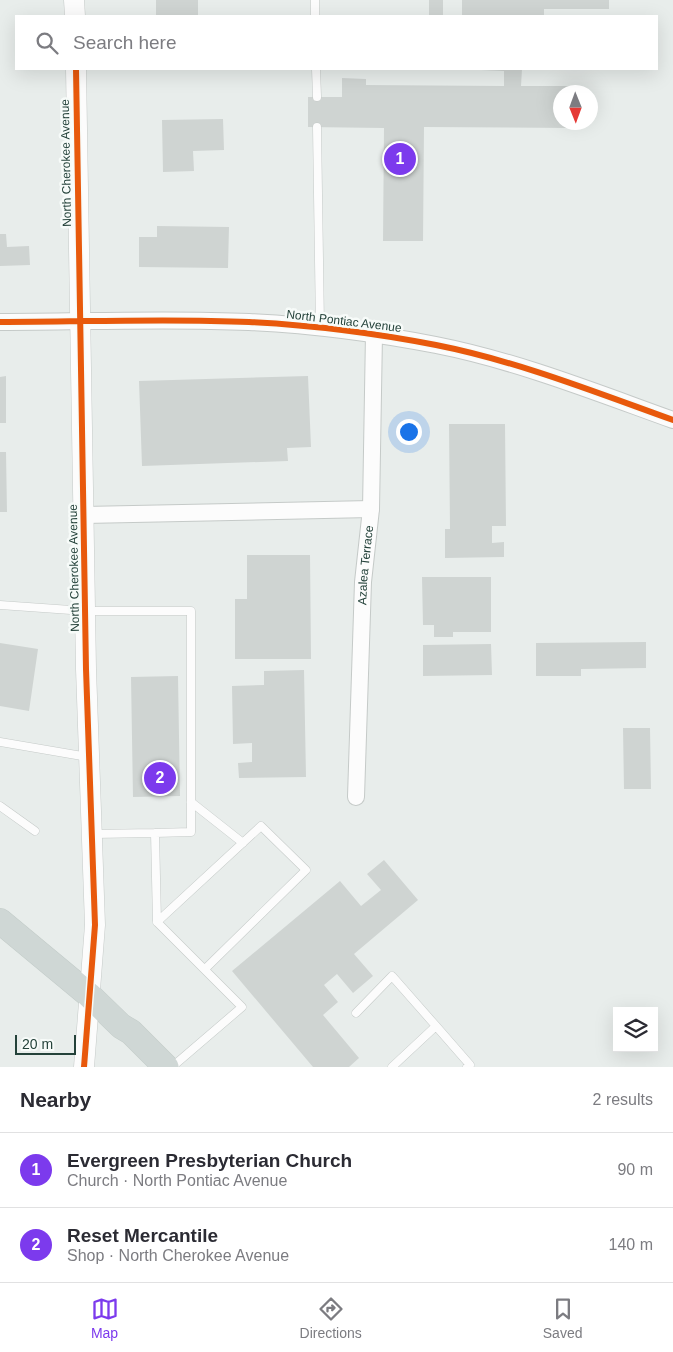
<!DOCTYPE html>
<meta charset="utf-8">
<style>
body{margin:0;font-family:Arial,sans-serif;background:#f2f2f3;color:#2b2b33}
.controls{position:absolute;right:15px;bottom:15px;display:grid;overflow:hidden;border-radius:0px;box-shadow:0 5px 20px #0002}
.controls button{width:45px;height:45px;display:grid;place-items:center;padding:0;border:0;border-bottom:1px solid #e1e1e2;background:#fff;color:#2b2b33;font:25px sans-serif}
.compass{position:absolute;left:553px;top:85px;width:45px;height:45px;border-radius:50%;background:#fff;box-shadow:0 5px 20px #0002;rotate:179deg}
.scale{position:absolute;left:15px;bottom:12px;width:61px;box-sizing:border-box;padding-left:5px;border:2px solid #24423a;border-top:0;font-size:14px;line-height:18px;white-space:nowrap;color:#24423a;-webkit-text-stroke:4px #f7fbf9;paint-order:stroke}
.you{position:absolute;left:408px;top:431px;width:18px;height:18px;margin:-12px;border:4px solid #fff;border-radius:50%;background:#1a73e8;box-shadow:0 0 0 8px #1a73e833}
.badge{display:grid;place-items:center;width:32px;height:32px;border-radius:50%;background:#7c3aed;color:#fff;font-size:16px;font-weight:700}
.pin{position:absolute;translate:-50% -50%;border:2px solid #fff;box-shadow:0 1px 5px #0006}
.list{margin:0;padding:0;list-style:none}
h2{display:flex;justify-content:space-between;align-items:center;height:65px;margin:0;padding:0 20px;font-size:21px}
h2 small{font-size:16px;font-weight:400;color:#7c7c81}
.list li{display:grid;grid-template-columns:32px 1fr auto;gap:15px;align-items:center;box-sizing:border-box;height:75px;padding:0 20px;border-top:1px solid #e1e1e2}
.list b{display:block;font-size:19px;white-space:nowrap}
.list p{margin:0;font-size:16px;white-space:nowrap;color:#7c7c81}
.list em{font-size:16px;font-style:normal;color:#7c7c81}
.icon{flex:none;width:28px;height:28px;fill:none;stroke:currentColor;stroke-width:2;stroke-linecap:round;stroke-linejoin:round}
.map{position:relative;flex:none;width:673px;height:1067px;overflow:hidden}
.search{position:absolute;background:#fff;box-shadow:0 5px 20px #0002;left:15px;right:15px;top:15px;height:55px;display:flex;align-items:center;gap:12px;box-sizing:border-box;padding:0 18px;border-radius:0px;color:#7c7c81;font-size:19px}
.sheet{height:215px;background:#fff}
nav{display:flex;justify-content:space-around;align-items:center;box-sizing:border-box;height:70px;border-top:1px solid #e1e1e2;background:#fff;font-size:14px;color:#7c7c81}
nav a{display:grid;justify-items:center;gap:2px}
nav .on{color:#7c3aed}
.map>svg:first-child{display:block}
.building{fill:#cfd4d2}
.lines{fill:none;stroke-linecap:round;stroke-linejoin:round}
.service-casing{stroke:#c5cac8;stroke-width:9}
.minor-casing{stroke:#c5cac8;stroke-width:18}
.tertiary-casing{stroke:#c5cac8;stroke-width:21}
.primary-casing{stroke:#c3ccc9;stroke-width:26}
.service{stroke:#fcfcfc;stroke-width:8}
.minor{stroke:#fcfcfc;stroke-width:16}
.tertiary{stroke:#fcfcfc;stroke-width:20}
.primary{stroke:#cfd7d5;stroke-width:25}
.cycleway-casing{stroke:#f7fbf9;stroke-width:9}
.cycleway{stroke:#e8590c;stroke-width:6}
.labels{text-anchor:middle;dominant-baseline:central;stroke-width:5;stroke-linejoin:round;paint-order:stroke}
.street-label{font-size:12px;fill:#24423a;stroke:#f7fbf9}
</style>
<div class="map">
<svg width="673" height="1067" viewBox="0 0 673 1067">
<rect width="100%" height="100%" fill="#e8edeb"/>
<path class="building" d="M156,0H198V16H156Z
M429,0H443V16H429Z
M462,0H609V9H544V16H462Z
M481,69H522L521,86H571V92H560V122H571V128L424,127L423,241H383L384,128L308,127V97H342V78L366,79V85L504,86V71L481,70Z
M223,119L224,150L193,151L194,171L163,172L162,120Z
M157,226L229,227L228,268L139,267V237H157Z
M0,234H6L7,247L29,246L30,265L0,266Z
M6,376V423H0V377Z
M308,376L311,447L287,448L288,461L142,466L139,381Z
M449,424H505L506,526H492V543L504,542V557L445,558V529H450Z
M0,452H6L7,512H0Z
M247,555H310L311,659H235V599H247Z
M422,577H491V632H453V637H434V625H423Z
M646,642V668L581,669V676H536V643Z
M0,643L38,649L29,711L0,706Z
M491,644L492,675L423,676V645Z
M304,670L306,777L239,778L238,763L252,762V743L233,744L232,686L264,685V671Z
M178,676L180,796L133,797L131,677Z
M623,728H650L651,789H624Z
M384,860L418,900L354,954L373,976L353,993L337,974L324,985L338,1002L323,1015L359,1058L349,1067H313L232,971L340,881L361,906L381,890L367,874Z"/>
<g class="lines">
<defs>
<path id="service" d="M315,0V16
M316,69L317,97
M317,127L320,327
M0,605L85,611H191V832L155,833
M0,742L88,757
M191,802L243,843
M0,806L35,831
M93,834L155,833L157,922
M356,1013L392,976L436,1026
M172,1067L242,1007L157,922L261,826L306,870L205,969
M392,1067L436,1026L470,1065L467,1067"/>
<g id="minor">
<path d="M0,322C83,322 166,318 249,322C312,325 374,333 436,345C517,361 595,392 673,420"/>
<path d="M84,515L371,509"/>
<path id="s1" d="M356,797L363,582L371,509L374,334"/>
</g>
<path id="tertiary" d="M74,0L75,16
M76,69L86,669L95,925L84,1067"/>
<path id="primary" d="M0,921L89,995L121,1026L131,1032L166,1067"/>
</defs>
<use href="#service" class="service-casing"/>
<use href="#minor" class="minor-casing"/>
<use href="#tertiary" class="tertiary-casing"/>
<use href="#primary" class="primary-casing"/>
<use href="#service" class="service"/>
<use href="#minor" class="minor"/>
<use href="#tertiary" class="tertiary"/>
<use href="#primary" class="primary"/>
<defs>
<path id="cycleway" d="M76,69L86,669L95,925L84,1067
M0,322C83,322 166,318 249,322C312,325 374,333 436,345C517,361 595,392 673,420"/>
</defs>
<use href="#cycleway" class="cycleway-casing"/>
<use href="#cycleway" class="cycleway"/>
</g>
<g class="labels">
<g class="street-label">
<text transform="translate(66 163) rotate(-91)">North Cherokee Avenue</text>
<text transform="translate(344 321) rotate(7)">North Pontiac Avenue</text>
<text stroke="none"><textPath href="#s1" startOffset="232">Azalea Terrace</textPath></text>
<text transform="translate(74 568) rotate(-91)">North Cherokee Avenue</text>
</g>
</g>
</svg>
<div class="controls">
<button><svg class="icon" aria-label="layers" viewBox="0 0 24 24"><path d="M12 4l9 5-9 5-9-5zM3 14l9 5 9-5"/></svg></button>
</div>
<svg class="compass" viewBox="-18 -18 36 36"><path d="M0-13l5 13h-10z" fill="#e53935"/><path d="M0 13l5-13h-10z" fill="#7c7c81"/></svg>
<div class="scale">20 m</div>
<div class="you"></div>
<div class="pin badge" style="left:400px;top:159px">1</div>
<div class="pin badge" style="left:160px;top:778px">2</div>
<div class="search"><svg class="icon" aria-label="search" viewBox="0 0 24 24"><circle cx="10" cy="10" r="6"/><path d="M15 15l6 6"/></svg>Search here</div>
</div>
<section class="sheet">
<h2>Nearby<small>2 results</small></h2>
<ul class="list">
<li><span class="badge">1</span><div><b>Evergreen Presbyterian Church</b><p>Church · North Pontiac Avenue</p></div><em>90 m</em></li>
<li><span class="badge">2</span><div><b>Reset Mercantile</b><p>Shop · North Cherokee Avenue</p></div><em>140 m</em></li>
</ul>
</section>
<nav>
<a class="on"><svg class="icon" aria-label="map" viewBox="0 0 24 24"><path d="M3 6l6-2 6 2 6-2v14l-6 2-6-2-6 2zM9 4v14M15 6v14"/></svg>Map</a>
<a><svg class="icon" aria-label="directions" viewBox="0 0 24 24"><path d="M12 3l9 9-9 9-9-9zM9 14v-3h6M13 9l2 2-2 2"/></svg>Directions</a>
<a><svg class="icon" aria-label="saved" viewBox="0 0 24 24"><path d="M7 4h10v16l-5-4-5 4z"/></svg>Saved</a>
</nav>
